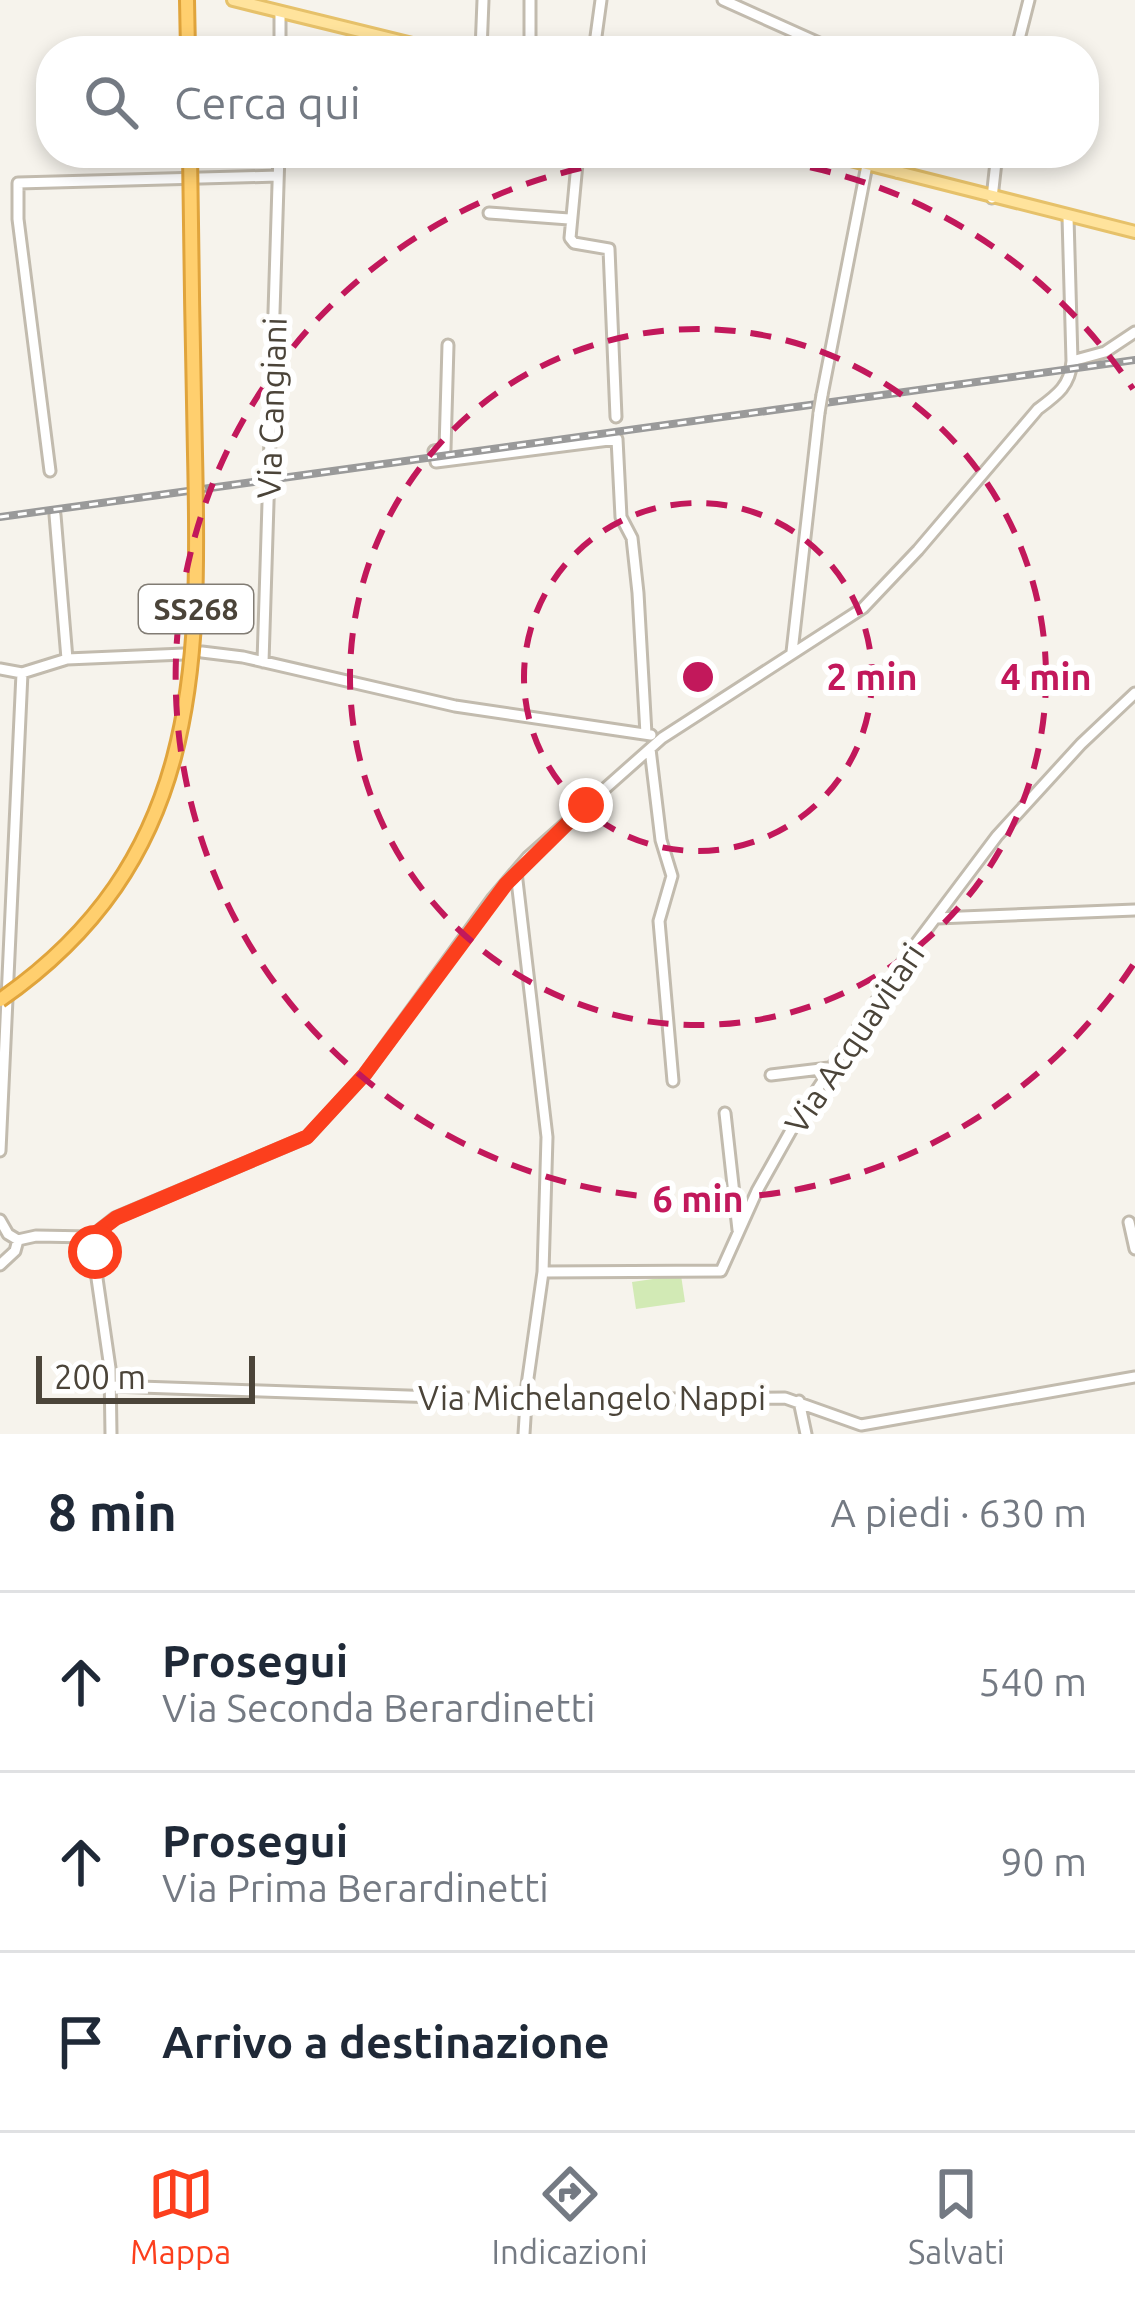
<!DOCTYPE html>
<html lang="it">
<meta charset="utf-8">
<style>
body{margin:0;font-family:Ubuntu,sans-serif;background:#f6f6f7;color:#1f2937}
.scale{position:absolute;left:36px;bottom:30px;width:219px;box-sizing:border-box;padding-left:12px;border:6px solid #4b4439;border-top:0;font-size:33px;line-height:42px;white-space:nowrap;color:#4b4439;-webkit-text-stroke:9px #fff;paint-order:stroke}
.stop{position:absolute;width:36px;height:36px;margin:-27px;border:9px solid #fc3f1d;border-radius:50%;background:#fff}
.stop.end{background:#fc3f1d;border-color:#fff;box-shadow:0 3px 12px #0008}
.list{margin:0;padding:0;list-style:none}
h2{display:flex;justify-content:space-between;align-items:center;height:156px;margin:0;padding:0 48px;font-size:51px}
h2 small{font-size:39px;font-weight:400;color:#747a83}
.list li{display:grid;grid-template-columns:78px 1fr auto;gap:36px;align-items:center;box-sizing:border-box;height:180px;padding:0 48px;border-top:3px solid #e0e1e3}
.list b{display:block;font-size:45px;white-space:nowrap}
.list p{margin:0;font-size:39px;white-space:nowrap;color:#747a83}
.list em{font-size:39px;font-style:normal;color:#747a83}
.icon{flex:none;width:66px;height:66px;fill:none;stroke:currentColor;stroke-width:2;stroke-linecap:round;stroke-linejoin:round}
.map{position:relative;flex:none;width:1135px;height:1434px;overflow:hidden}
.search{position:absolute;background:#fff;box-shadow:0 6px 18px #0003;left:36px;right:36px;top:36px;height:132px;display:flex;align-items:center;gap:30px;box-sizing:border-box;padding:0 42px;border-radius:48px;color:#747a83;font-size:45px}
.sheet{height:696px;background:#fff}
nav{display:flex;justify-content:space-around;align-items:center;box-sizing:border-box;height:168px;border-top:3px solid #e0e1e3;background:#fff;font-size:33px;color:#747a83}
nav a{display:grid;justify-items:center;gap:6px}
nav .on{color:#fc3f1d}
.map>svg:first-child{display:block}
.green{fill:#d2eab5}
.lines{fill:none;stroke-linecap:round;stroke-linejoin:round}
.minor-casing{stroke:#c2bbae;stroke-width:15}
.major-casing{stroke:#e6c16a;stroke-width:16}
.highway-casing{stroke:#e0a43c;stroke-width:18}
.minor{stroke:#fff;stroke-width:9}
.major{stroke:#ffe39c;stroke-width:10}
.highway{stroke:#ffcf6e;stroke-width:12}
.rail-casing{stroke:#9a9a9a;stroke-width:8}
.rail{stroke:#fff;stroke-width:3;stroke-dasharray:9;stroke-linecap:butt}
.minor-bridge-casing{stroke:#c2bbae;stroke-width:15;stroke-linecap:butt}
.highway-bridge-casing{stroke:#e0a43c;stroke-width:18;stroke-linecap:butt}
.minor-bridge{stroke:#fff;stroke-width:9}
.highway-bridge{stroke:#ffcf6e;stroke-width:12}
.route{stroke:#fc3f1d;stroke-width:15}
.ring{fill:none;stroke:#c2185b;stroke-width:6;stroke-dasharray:21 15}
.labels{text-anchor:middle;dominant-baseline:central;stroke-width:12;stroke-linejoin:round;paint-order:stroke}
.shield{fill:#fff;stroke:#817c74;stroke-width:3}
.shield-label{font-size:30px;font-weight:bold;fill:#4b4439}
.street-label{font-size:33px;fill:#4b4439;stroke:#fff}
.centre{fill:#c2185b;stroke:#fff;stroke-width:6}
.ring-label{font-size:36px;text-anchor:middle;font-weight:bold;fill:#c2185b;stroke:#fff;stroke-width:12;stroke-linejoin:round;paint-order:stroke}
</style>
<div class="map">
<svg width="1135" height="1434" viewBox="0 0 1135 1434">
<rect width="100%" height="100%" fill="#f6f3ec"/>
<path class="green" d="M681,1275L685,1302L636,1309L632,1282Z"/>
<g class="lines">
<defs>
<path id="minor" d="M723,0L837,51
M280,12V51
M481,51L483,0
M530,51V0
M594,51L601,0
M1016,51L1029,0
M578,153L570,238L574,243L609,249L616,417
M897,172L899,153
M992,198L997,153
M489,213L569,219
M448,345L445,449L434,451L436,462L617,439L621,517L632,538L638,593L646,734
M1072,361L1105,352L1135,332
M822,395L867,165
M50,471L18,219V183L278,176
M55,515L67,659
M202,652L243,657L455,706L651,735
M792,652L819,413
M263,662L279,153
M0,669L22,673
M22,673L67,659L184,654
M650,749L661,840L672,876L659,921L673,1081
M516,872L547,1137L543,1272L527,1385L524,1434
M937,918L1135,910
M771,1075L829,1068
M725,1113L738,1230
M0,1151L22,673
M0,1220L8,1234L18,1240L36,1236L91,1237
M1129,1222L1135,1249
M91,1237L115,1218L307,1137L365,1074L493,898L528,857L662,738L863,608L918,550L1038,409C1057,395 1070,386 1072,361L1068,217
M91,1237L110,1368L111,1434
M0,1265L15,1251L18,1240
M543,1272L721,1271L757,1191L798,1118L906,957L997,836L1081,744L1135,693
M111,1386L525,1400L785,1398L861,1425L1135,1377
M799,1401L806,1434"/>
<path id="major" d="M233,0L441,51
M823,153L1135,232"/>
<path id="highway" d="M187,0L188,51"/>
</defs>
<use href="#minor" class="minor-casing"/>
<use href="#major" class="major-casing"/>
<use href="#highway" class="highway-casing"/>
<use href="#minor" class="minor"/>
<use href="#major" class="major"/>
<use href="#highway" class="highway"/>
<defs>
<path id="rail" d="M0,517L1135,360"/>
</defs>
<use href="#rail" class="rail-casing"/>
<use href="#rail" class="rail"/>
<defs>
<path id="minor-bridge" d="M819,413L822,395"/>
<path id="highway-bridge" d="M0,1000C199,862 200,673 195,454C193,354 191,253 190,153"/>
</defs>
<use href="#minor-bridge" class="minor-bridge-casing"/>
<use href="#highway-bridge" class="highway-bridge-casing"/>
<use href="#minor-bridge" class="minor-bridge"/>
<use href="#highway-bridge" class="highway-bridge"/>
</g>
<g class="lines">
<path class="route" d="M95,1252L91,1237L116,1218L307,1137L365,1074L506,884L586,805"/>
</g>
<g class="ring">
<circle cx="698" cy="677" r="174"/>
<circle cx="698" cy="677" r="348"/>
<path d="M1133 965A522 522 0 1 1 1133 389"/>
</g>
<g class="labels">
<rect class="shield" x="139" y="585" width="114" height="48" rx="9"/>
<g class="shield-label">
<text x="196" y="609">SS268</text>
</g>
<g class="street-label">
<text transform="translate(271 408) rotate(-88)">Via Cangiani</text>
<text transform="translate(854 1038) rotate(-56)">Via Acquavitari</text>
<text x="592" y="1397">Via Michelangelo Nappi</text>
</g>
</g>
<circle cx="698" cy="677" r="18" class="centre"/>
<g class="ring-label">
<text x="872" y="690">2 min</text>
<text x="1046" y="690">4 min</text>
<text x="698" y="1212">6 min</text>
</g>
</svg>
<div class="scale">200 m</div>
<div class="stop" style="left:95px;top:1252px"></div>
<div class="stop end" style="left:586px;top:805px"></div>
<div class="search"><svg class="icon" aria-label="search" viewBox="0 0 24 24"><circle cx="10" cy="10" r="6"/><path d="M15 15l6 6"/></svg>Cerca qui</div>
</div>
<section class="sheet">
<h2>8 min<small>A piedi · 630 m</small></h2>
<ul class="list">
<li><svg class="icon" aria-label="ahead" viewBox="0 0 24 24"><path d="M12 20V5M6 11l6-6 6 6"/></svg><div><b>Prosegui</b><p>Via Seconda Berardinetti</p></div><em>540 m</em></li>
<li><svg class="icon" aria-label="ahead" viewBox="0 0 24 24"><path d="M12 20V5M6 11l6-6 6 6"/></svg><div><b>Prosegui</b><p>Via Prima Berardinetti</p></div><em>90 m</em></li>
<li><svg class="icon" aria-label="arrive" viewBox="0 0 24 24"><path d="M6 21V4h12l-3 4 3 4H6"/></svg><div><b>Arrivo a destinazione</b></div></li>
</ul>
</section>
<nav>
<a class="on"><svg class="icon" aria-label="map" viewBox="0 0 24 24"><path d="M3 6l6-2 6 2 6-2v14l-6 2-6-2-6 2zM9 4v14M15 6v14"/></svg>Mappa</a>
<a><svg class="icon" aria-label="directions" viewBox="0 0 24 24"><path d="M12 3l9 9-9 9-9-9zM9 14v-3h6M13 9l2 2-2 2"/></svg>Indicazioni</a>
<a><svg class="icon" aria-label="saved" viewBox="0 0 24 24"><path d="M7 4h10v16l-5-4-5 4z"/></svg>Salvati</a>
</nav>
